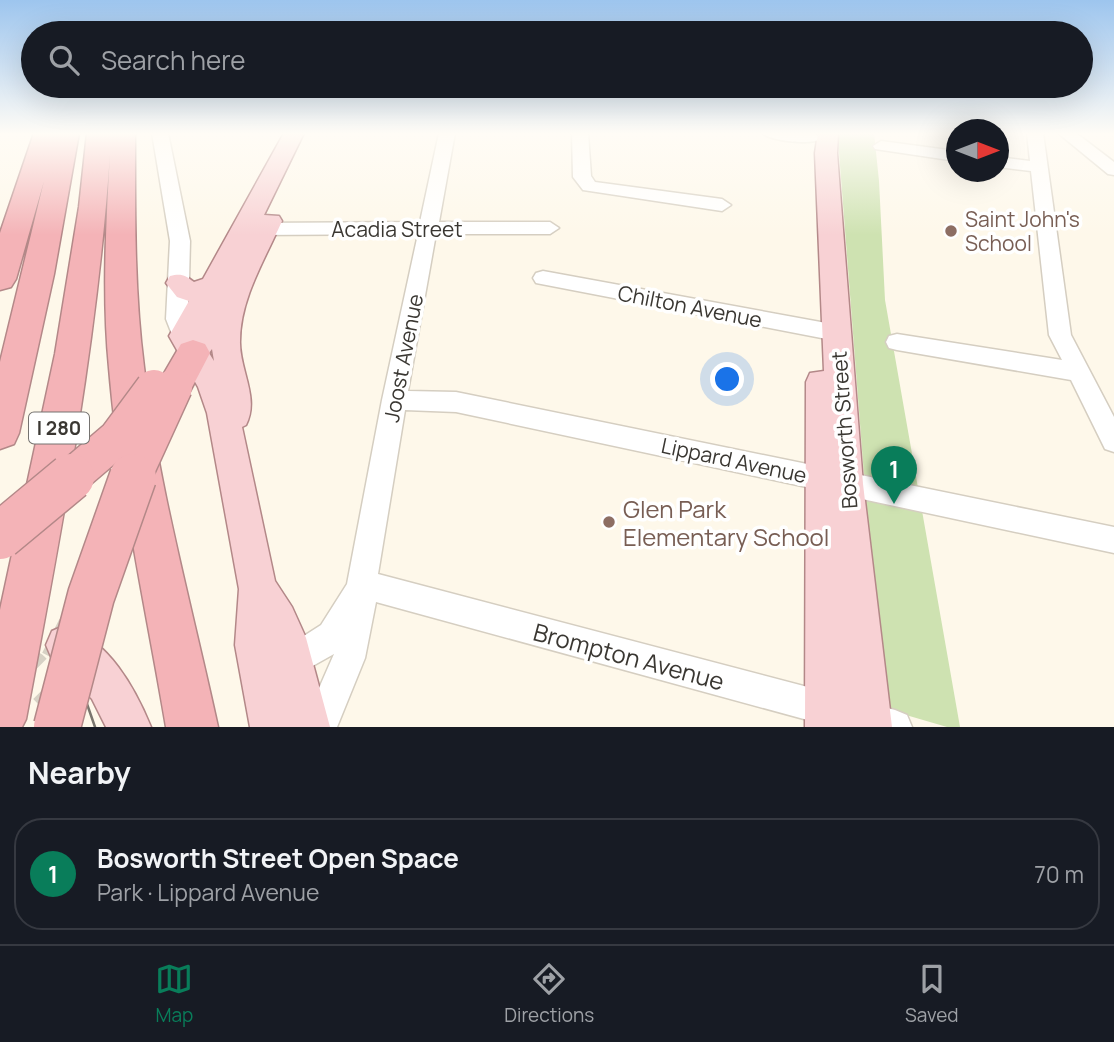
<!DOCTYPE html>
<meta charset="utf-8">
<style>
body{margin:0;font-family:Manrope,sans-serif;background:#20242c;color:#f1f3f6}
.compass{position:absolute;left:946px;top:119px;width:63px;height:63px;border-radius:50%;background:#171b24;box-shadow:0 7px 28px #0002;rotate:90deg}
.you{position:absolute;left:728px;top:380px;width:24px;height:24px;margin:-18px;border:5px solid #fff;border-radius:50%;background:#1a73e8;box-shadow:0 0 0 10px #1a73e833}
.badge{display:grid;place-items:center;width:46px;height:46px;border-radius:50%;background:#097d5a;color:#fff;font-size:23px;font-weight:700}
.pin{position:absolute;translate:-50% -58px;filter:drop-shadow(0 2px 4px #0008)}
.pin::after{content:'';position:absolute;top:37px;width:24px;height:21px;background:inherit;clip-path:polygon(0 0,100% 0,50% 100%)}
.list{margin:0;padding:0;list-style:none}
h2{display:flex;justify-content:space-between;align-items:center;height:91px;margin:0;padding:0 28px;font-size:30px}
h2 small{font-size:23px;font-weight:400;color:#9ea1a6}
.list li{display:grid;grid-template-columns:46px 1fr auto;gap:21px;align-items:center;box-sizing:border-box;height:112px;margin:0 14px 14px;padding:0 14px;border:2px solid #363941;border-radius:28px}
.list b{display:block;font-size:26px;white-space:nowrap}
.list p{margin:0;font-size:23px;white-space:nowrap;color:#9ea1a6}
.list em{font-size:23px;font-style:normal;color:#9ea1a6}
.icon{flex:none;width:38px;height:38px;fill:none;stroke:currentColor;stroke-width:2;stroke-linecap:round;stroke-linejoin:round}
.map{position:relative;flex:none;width:1114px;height:727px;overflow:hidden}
.search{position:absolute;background:#171b24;box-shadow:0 7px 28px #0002;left:21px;right:21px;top:21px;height:77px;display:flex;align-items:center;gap:18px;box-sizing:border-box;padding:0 24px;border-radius:38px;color:#9ea1a6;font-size:26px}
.sheet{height:217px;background:#171b24}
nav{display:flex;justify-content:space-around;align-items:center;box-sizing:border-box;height:98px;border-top:2px solid #363941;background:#171b24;font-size:19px;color:#9ea1a6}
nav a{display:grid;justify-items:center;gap:4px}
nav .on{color:#097d5a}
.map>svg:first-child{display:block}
.green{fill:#cee2b1}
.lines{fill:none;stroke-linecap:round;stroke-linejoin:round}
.major-tunnel{stroke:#d7d1c5;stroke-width:38;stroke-dasharray:38 19;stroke-linecap:butt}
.minor-casing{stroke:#d5cec1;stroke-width:3}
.major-casing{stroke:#b38888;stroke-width:3}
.highway-casing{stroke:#b38888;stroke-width:3}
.minor{fill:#fff;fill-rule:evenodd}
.major{fill:#f8d1d4;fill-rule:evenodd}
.highway{fill:#f4b3b7;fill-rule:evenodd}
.tram{stroke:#7a766e;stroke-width:2.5}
.highway-bridge-far1-casing{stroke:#b38888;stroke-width:39;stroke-linecap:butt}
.highway-bridge-casing{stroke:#b38888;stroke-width:49;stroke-linecap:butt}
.highway-bridge-far1{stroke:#f4b3b7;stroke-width:36}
.highway-bridge{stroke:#f4b3b7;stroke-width:46}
.education-dot{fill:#8d6e63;stroke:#fff;stroke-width:2.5}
.labels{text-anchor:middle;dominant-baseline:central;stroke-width:7;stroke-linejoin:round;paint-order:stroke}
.shield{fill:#fff;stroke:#757370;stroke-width:2}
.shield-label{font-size:19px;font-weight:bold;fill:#3a3732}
.education-label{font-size:21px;fill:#785e54;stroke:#fff;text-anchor:start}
.street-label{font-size:21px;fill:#3a3732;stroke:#fff}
.near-education-label{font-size:24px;fill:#785e54;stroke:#fff;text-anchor:start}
.near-street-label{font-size:24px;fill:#3a3732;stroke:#fff}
</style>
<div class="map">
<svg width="1114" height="727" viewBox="0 0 1114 727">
<rect width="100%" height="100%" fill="#fef8ea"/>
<path class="green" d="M840,133H874L879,181L885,300L960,727H947L882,708L838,139Z"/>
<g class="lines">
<path class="major-tunnel" d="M0,610L61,641
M0,654L31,670L53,692"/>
<defs>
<path id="minor" d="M152,133H168L190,241L188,319L194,336L191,342L183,344L175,342L166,319L170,241Z
M439,133H455L439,222H550L559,228L550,234H436L408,391L456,392L1114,527V553L456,412L405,410L378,574L895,710L907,715L912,727H833L376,602L365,658L337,727H302L334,654L293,677L282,672L277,661L282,650L321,625L347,584L382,400L418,234L248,235L239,229L248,223L420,222Z
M572,133H588L591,176L595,182L722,199L731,205L722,211L583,190L573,177Z
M762,133H813L822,138C814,146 770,141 762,133Z
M1027,133H1043L1071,335L1114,417V452L1105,449L1071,380L897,350L889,348L886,342L889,336L897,334L1062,360L1049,335L1031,171L998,167V157L1030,161Z
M1058,133H1076L1114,162V175L1108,174Z
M881,141L956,151V161L875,149L873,146Z
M543,271L837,325L845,327L848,333L845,339L837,341L536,283L533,278L536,273Z"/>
<path id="major" d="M284,133H304L264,215L279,216L282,221C265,259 240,299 240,341C239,369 260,398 246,425L242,427L275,581L292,607L306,638L330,727H250L235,645L239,589L207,413L198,387L169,336L189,301L177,297L166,283L170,276C181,273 185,275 194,282L203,279ZM212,349L214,361L209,353Z
M818,133H838L837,153L863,484L892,727H805L806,382L810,373L824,371L815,153Z
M66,625C109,642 134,686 151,727H106L92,699L52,659L46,645L52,631Z"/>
<path id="highway" d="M34,133H79L54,274L19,433L14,444L0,449V362L44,181L16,279L11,287L0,290V233Z
M87,133H135C135,211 134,290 144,367C159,489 192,607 218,727H166C146,608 119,489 109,368C102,297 106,225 110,154C97,345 61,532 26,719L22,727H0V610L55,354L79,207Z
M193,340L205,344L210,353L187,397L174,401L161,397L156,387L181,344Z"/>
</defs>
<use href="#minor" class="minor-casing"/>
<use href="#major" class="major-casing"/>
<use href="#highway" class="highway-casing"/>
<use href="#minor" class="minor"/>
<use href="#major" class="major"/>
<use href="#highway" class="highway"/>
<path class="tram" d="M68,675L87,704L95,727
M54,690L73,727"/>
<defs>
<path id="highway-bridge-far1" d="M69,479L117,438L154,388
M132,479L174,387"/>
<path id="highway-bridge" d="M0,536L71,477
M57,727L91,596L133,477"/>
</defs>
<use href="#highway-bridge-far1" class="highway-bridge-far1-casing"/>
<use href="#highway-bridge" class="highway-bridge-casing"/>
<use href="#highway-bridge-far1" class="highway-bridge-far1"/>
<use href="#highway-bridge" class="highway-bridge"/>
</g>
<linearGradient id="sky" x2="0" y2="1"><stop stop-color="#9dc5ee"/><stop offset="0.57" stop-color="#fffcf6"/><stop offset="1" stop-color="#fffcf6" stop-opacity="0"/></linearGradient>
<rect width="1114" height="235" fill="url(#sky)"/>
<g class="education-dot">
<circle cx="951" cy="231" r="7"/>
<circle cx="609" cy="522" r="7"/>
</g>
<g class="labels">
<rect class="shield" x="29" y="412.5" width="60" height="31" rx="5"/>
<g class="shield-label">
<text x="59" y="428">I 280</text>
</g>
<g class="education-label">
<text x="965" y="219">Saint John's<tspan x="965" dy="24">School</tspan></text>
</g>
<g class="street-label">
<text x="397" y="229">Acadia Street</text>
<text transform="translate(690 306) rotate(11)">Chilton Avenue</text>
<text transform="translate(403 358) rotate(-79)">Joost Avenue</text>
<text transform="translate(844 430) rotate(-94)">Bosworth Street</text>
<text transform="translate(734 460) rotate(12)">Lippard Avenue</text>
</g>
<g class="near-education-label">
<text x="623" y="508">Glen Park<tspan x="623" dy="28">Elementary School</tspan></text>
</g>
<g class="near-street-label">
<text transform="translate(629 656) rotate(15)">Brompton Avenue</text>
</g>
</g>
</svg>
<svg class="compass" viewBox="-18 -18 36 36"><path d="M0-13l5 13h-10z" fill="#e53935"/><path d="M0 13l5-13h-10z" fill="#9ea1a6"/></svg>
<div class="you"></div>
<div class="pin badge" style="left:894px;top:504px">1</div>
<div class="search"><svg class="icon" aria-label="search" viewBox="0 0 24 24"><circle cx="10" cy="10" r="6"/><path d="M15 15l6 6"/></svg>Search here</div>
</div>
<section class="sheet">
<h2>Nearby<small></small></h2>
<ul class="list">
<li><span class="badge">1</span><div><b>Bosworth Street Open Space</b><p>Park · Lippard Avenue</p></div><em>70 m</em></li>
</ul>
</section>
<nav>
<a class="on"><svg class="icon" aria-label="map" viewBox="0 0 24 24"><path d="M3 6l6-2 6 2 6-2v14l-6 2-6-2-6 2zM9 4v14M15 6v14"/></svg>Map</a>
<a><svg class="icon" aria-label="directions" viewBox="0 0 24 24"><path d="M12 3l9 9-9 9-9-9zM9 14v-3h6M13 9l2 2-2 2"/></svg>Directions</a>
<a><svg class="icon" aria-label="saved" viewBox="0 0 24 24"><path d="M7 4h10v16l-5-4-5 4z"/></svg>Saved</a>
</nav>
